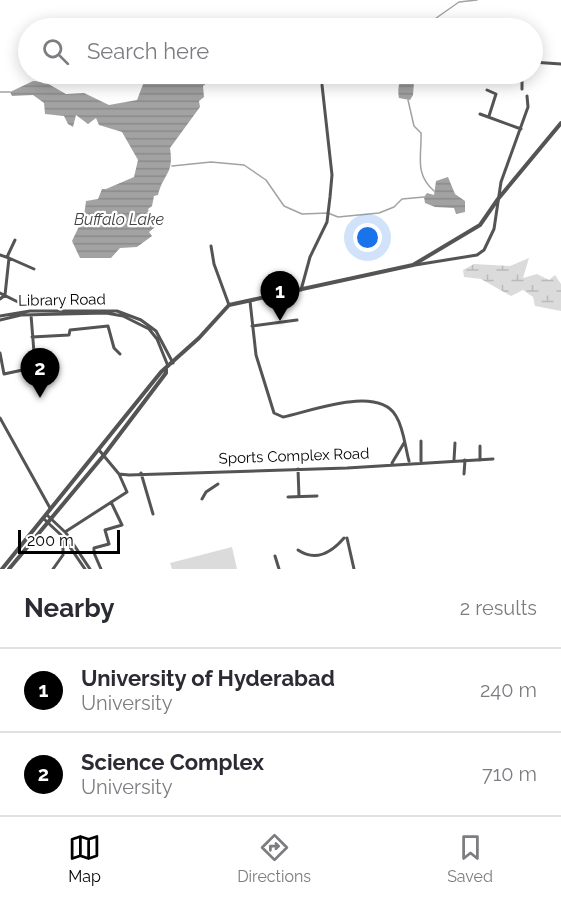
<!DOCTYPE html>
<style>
body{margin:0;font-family:Raleway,sans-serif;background:#f7f7f7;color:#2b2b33}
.scale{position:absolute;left:18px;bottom:15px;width:102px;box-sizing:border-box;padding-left:6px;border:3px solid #000;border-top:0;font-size:16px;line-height:21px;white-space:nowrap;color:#000;-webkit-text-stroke:4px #fff;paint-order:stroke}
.you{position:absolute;left:368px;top:238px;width:21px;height:21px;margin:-15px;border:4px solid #fff;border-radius:50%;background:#1a73e8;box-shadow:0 0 0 9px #1a73e833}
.badge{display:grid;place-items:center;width:39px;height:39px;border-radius:50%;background:#000;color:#fff;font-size:20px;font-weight:700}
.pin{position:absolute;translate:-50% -50px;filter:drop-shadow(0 2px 3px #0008)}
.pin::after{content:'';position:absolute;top:32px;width:21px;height:18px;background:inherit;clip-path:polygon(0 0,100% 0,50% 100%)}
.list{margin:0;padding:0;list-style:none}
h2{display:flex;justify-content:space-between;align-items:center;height:78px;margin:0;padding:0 24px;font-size:26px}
h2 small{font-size:20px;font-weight:400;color:#7c7c81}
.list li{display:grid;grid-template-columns:39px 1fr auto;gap:18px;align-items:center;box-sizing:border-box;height:84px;padding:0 24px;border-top:2px solid #e1e1e2}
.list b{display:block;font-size:22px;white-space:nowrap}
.list p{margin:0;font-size:20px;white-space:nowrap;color:#7c7c81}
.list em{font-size:20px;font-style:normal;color:#7c7c81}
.icon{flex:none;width:33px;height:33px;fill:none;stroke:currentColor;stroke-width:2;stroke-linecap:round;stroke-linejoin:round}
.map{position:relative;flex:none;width:561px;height:569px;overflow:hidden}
.search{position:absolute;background:#fff;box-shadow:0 3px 15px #0003;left:18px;right:18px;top:18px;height:66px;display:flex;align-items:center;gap:15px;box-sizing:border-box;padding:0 21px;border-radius:33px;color:#7c7c81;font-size:22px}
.sheet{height:246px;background:#fff}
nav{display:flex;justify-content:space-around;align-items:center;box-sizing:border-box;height:84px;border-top:2px solid #e1e1e2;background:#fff;font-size:16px;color:#7c7c81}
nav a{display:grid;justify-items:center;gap:3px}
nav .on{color:#000}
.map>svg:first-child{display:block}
.wetland{fill:url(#wetland-marsh)}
.pitch{fill:#dbdbdb}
.water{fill:url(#water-rules)}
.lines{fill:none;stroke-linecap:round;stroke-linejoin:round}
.stream{stroke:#a2a2a2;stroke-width:1.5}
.minor{stroke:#545454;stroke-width:3}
.tertiary{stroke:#545454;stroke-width:4}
.labels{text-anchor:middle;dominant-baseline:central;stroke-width:4.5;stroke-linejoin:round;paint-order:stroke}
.street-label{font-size:15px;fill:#000;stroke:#fff}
.water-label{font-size:16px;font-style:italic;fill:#434343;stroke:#fff}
</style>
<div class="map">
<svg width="561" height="569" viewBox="0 0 561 569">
<defs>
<pattern id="wetland-marsh" width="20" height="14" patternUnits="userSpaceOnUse" patternTransform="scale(1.5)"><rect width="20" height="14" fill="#dbdbdb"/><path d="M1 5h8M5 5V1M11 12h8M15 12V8" fill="none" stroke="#bababa"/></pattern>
<pattern id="water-rules" width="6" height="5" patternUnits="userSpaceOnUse" patternTransform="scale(1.5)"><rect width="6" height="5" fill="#a2a2a2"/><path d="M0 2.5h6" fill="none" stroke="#8a8a8a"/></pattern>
</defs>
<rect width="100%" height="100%" fill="#fff"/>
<path class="wetland" d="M529,258L523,278L537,274L549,280L555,275L561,284V311L535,306L533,297L523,290L511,296L481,279L464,277L463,270L474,264L510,266Z"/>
<path class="pitch" d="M232,547L237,569H172L170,563Z"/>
<path class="water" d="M147,74H218L203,86L204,97L199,101L200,107L170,148C174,175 164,172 158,195L154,196L152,206L148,209L155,227L149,232L152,236L137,247L120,248L111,258H80L72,241L84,216L86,201L98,199L102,189H106L134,177L138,160L122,132L99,125L96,118L88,124L76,115L73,127L68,124L64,116L45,114L44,103L33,95L12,96L10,92L33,81L45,82L66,94L84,93L109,105L137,100Z
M407,74L414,82L413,95L410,100L399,98C397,90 399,77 407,74Z
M448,177L455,194L465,201V212L456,214L454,208L435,207L425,203L424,197L427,193L434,195L436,181Z"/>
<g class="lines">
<path class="stream" d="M422,28L459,2L477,0
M0,92H10
M408,100L414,126L421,133C422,156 414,173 434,191
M172,166L211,162L244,165L266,180L284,206L302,214L328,213L338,217L379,213L394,207L402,199L424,197"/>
<path class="minor" d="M532,62L561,64
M522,74V89
M487,90L496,94L489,116
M480,114L521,129
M211,246L214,264L229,305
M0,255L9,258L5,295L0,299
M7,257L15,240
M9,258L34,269
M415,265L477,255L484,250L494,229L501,182L528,107L527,96
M301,290L310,257L327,222L330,197L332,175L322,85
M0,293L22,304
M250,301L256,355L274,413L283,417C312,411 378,385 396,416C404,429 405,447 409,461
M0,316L30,311H117L141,320L156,331L173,363
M0,320L21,315L106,313L123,316L149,329L157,339L168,366
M252,326L297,320
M32,337L69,335L70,330L108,326L114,348L120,354
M0,353L4,374L32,368L35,365L31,315
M0,418L50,508
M99,450L119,474L129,475L347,468L493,459
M454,460L455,443
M480,460V446
M421,461V441
M392,463L404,443
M298,469L299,497
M141,473L153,514
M464,474L465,460
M288,497L317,496
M202,499L206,492L218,484
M47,515L65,532
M44,519L61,535
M65,532L127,492L119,474
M66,533L90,569
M63,537L85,569
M347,538L354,569
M298,550C316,562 331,553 344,538
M275,556L279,569
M53,569L63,555V537
M101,569L94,553V548L109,544L105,530L122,525L111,502"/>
<path class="tertiary" d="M2,569L161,372L199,338L229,305L413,265L480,225L498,199L561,123
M9,569L104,455L166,373V369"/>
</g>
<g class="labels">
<g class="street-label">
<text transform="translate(62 300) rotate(-1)">Library Road</text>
<text transform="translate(294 456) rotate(-2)">Sports Complex Road</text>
</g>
<g class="water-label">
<text x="119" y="219">Buffalo Lake</text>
</g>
</g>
</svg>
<div class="scale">200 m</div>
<div class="you"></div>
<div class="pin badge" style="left:280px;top:321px">1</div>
<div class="pin badge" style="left:40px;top:398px">2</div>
<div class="search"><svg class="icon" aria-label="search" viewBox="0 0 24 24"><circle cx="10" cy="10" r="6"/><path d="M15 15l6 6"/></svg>Search here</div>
</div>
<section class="sheet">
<h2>Nearby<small>2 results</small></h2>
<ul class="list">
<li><span class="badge">1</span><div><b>University of Hyderabad</b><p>University</p></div><em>240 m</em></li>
<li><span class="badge">2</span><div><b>Science Complex</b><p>University</p></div><em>710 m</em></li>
</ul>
</section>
<nav>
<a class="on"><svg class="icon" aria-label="map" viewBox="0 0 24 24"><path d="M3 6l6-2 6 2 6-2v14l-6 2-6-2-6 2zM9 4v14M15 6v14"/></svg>Map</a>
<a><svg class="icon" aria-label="directions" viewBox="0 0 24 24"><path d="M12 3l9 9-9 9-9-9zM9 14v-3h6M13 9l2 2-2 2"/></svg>Directions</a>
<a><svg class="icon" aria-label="saved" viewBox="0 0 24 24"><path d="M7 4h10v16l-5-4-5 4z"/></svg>Saved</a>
</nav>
